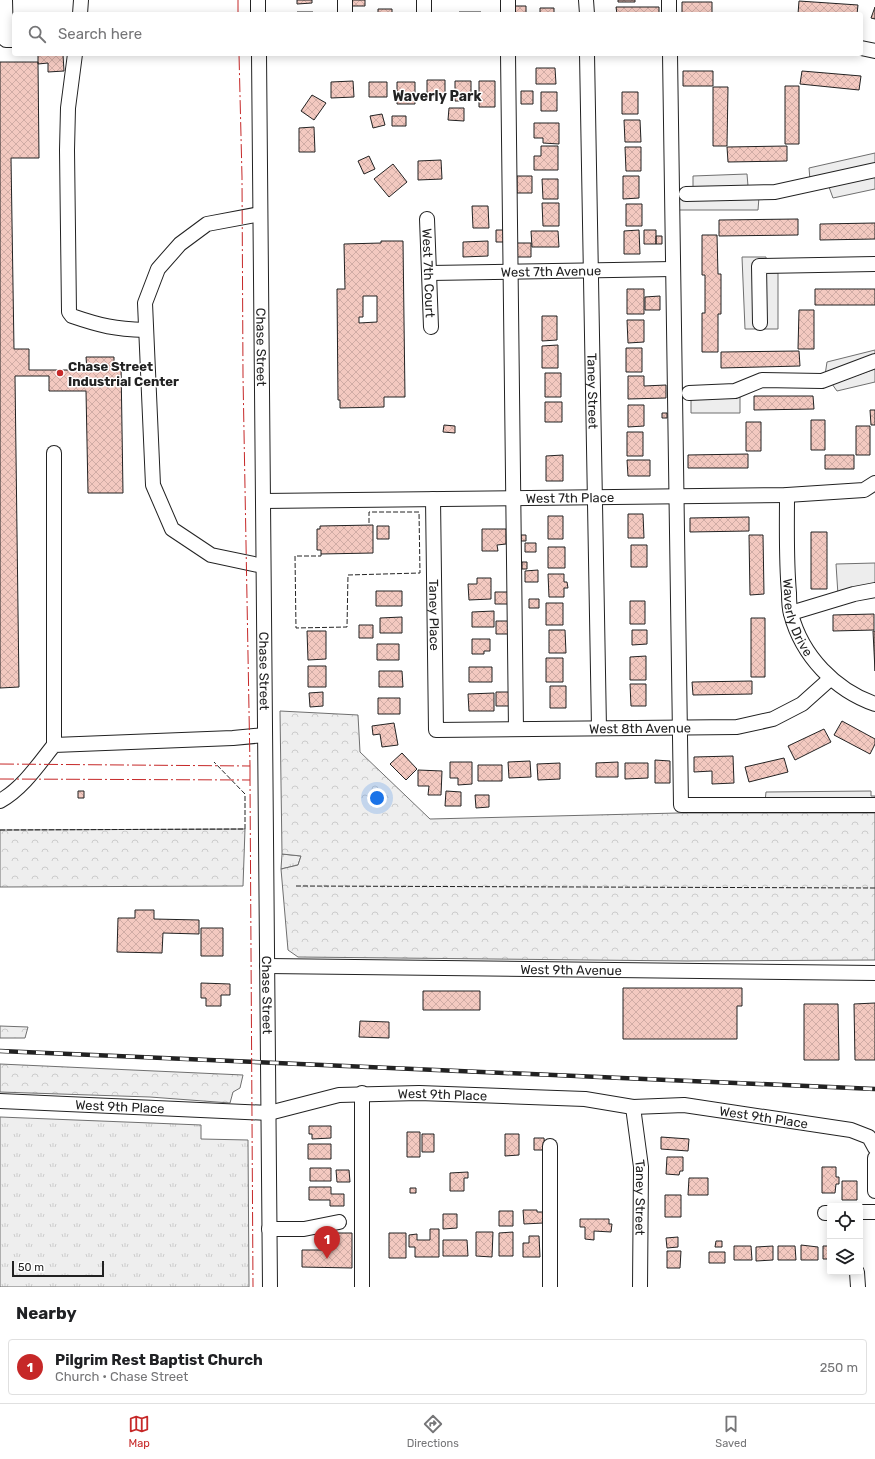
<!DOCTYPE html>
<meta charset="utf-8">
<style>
body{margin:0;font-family:Rubik,sans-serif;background:#f6f6f6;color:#202124}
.controls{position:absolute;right:12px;bottom:12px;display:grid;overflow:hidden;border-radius:4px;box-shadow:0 2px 10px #0003}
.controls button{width:36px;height:36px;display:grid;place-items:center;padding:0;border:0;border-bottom:1px solid #e0e0e0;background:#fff;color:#202124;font:20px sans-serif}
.scale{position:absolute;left:12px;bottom:10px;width:92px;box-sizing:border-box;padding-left:4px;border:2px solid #222;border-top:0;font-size:11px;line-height:14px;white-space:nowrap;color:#222;-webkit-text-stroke:3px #fff;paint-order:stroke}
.you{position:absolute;left:377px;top:798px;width:14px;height:14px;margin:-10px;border:3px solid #fff;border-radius:50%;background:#1a73e8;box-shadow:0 0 0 6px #1a73e833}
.badge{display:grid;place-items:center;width:26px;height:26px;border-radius:50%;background:#c62828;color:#fff;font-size:13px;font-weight:700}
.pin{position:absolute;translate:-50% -33px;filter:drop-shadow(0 1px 2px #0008)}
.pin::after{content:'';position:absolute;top:21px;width:14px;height:12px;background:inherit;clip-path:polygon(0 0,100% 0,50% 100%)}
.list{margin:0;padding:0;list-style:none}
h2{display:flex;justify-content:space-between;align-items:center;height:52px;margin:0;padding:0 16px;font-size:17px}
h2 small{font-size:13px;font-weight:400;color:#757577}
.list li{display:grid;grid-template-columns:26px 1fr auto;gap:12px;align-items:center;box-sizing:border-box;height:56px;margin:0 8px 8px;padding:0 8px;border:1px solid #e0e0e0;border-radius:4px}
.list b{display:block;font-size:15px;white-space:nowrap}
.list p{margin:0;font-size:13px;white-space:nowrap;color:#757577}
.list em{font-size:13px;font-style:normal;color:#757577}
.icon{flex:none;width:22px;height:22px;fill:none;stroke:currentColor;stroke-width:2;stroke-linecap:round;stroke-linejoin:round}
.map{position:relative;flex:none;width:875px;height:1287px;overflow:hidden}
.search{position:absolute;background:#fff;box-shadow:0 2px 10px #0003;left:12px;right:12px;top:12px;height:44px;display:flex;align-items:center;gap:10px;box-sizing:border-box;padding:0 14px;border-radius:4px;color:#757577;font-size:15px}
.sheet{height:116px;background:#fff}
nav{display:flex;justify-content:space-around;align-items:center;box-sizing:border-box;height:56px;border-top:1px solid #e0e0e0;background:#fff;font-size:11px;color:#757577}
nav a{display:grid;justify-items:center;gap:2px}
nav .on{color:#c62828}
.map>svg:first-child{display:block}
.grass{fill:url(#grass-tufts);stroke:#6f6f6f}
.forest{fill:url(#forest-crowns);stroke:#6f6f6f}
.parking{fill:#ededed;stroke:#6f6f6f}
.building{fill:url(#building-cross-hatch);stroke:#222;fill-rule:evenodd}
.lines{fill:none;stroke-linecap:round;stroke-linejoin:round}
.minor-casing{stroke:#222;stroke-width:16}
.minor{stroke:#fff;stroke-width:14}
.rail-casing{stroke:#222;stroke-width:4.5}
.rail{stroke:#fff;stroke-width:3;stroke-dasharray:9;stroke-linecap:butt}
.fence{stroke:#222;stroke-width:1;stroke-dasharray:5 2;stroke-linecap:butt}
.power{stroke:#c62828;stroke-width:1;stroke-dasharray:14 3 2 3;stroke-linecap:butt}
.poi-dot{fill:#c62828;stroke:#fff;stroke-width:1.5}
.labels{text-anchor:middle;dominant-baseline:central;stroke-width:3;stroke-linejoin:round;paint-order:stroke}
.street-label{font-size:13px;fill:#222;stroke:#fff}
.poi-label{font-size:13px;font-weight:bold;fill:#222;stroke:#fff;text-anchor:start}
.neighbourhood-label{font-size:14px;font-weight:bold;fill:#222;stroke:#fff}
</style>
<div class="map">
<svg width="875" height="1287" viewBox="0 0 875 1287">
<defs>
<pattern id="grass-tufts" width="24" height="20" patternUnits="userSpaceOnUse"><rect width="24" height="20" fill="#eee"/><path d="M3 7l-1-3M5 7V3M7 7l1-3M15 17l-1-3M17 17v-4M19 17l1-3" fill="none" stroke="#ccc"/></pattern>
<pattern id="forest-crowns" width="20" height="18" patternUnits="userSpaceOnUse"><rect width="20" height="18" fill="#eee"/><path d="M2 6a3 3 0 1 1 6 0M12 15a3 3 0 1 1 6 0" fill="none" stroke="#ccc"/></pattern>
<pattern id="building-cross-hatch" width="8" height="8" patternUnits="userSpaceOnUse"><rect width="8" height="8" fill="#f3c9c0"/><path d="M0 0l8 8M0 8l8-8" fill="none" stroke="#d0aca5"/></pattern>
</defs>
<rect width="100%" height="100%" fill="#fff"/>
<path class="grass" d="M282,854L301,856L298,865L281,869Z
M0,1117L201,1125V1139L248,1140L249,1287H0Z"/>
<path class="forest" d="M280,711L358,715L360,752L430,819L678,813H875V960L687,961L298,957L288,950L281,869L298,865L301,856L282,854Z
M245,829L243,886L0,887V830Z
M0,1026L28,1027L25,1038H0Z
M0,1064L243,1075L240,1088L233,1092L230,1103L150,1097L0,1092Z"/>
<path class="parking" d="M875,153V165L810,180L809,168Z
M747,174L748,186L693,188V176Z
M875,176V189L833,198L829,187Z
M759,197L758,210H679V198Z
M742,257H766L767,273H778V329H745Z
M875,350V357L825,375L827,362Z
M875,369V382L837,391L832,384Z
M740,396V413H691V397Z
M875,563V587L838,595L836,564Z
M871,791V796H875V802H765L766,792Z"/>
<path class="building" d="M297,0H312V3L297,4Z
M352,0H365V6H352Z
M618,0H635V2H618Z
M799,1L858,5L857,14H798Z
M682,2H712V14H682Z
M513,6H526V14H513Z
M616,7H659V14H617Z
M875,7V19L871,18Z
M540,8H554V14H531H540Z
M378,9H392V14H378Z
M297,12H313V14H297Z
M459,12H481V14H459Z
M38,55H63L64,71L48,72V63L38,64Z
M0,62H38L39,158H11L14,349H29V370H87L86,357H114V364H121L123,493H88L86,391H49V376H15L19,687L0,688Z
M536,68H555L556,84H536Z
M683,71H713V86H683Z
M802,71L861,76L859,90L800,84Z
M427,80H445V96L427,97Z
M353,81L354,97L331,98V82Z
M455,81H471V101H455Z
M479,81H495V107H479Z
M369,82H387V97H369Z
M397,82H415V104H397Z
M785,86H799V144H785Z
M713,87H728L727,146H713Z
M521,91H533V104H521Z
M541,92H557V111H541Z
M622,92H638V114H622Z
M312,95L326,103L314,120L301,111Z
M449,108H464V121L448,120Z
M382,114L385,125L373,128L370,116Z
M392,116H406V126H392Z
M624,120H640L641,142H625Z
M534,123H559V144L543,143V138H534Z
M314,127L315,152H299V128Z
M541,146H558V170H534V156H541Z
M787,146V161L728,162L727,147Z
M625,147H641V171H626Z
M369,156L375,169L364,174L358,161Z
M441,160L442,179L418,180V161Z
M393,164L407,182L389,197L374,179Z
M517,176H532V193H517Z
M623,176H639V198L623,199Z
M542,179H558V199H543Z
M542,203H559V226H543Z
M626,204H642V226H626Z
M472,206H488L489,228H473Z
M798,219V235L719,236V220Z
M875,223V239L820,240V224Z
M496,230H504V242H496Z
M639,230L640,254H624V231Z
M644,230H656V244H644Z
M531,231H558L559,247H532Z
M702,235H717L718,274H721V314H718V352H702V313H705V275H702Z
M656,236H662V244H656Z
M381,241H403L405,397H384V407L340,408V400H338L337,289H345L344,244L381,243ZM363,296H377V322L359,323V317H363Z
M488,241V256L463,257V242Z
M515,243H531V257H516Z
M627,289H644V314H627Z
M815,289H875V305H815Z
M660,296V310H645V297Z
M799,310H814V349H798Z
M542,316H557V340L542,341Z
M627,320H644V342L628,343Z
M558,345V368H542V346Z
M626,348H642V372H626Z
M799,351L800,366L721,368V352Z
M545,373H561V397H545Z
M628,376H644V386L666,385V398L628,399Z
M754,396H813L814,409L754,410Z
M545,402H562V422H545Z
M628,405H644V426L628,427Z
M870,410H875V425H871Z
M662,413H667V418H662Z
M811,420H825V450H811Z
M746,422H761V451H746Z
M444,425L455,426V433L443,432Z
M856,426H870V455H856Z
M627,432H643V456H627Z
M748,454V468H688V455Z
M563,455V481H546V456Z
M825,455H854V469H825Z
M627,460H650V476H628Z
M628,514H643L644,538H628Z
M548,516H563V539H548Z
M749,517V531L690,532V518Z
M373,525V553L321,554V550H317V529H320V526Z
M377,526H389V539H377Z
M482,529H506V544L497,545L498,551H482Z
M811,532H827V589H811Z
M521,535H526V541H521Z
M749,535H763L764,594L750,595Z
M525,543H536V552H525Z
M631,545H647V567H631Z
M548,547H565V568H548Z
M522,562H527V569H522Z
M538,570V582H525V571Z
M548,574H564V582H567L568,588H564V597H549Z
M477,578H491V599L469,600L468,584H477Z
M376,591H402V606H376Z
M495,592H508V604H495Z
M529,599H539V608H529Z
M630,601H645V624H630Z
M546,603H563V625H546Z
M494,611V627H472V612Z
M874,614V630L833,631V615Z
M402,617V633H380V618Z
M751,618H765V677H751Z
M496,621H509V634H496Z
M359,625H373V638H359Z
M549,630H565L566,653H549Z
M632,630H647V644L632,645Z
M307,631H326V659L308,660Z
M873,631H875V671Z
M472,639H490V651H484V654H472Z
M377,644H399V660H377Z
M646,656V680H630V657Z
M546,658H563V682H546Z
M308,666H326V687H308Z
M469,667H492V682H469Z
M379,671H402L403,687H379Z
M752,681V694L693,695L692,682Z
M630,684H646V706H631Z
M550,686H566V708H550Z
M323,692V706L310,707L309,693Z
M496,692H510V706H496Z
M494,693V711H469L468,694Z
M378,698H400V714H378Z
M842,721L875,739V744L870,754L834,735Z
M394,723L398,745L382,747L380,734L373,735L372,726Z
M824,729L831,742L795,760L788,746Z
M402,753L417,769L406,780L390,764Z
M733,756L734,783L712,784V771L694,772V757Z
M784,758L788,772L749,782L745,767Z
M655,760L670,761V783H655Z
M530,761L531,777L509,778L508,762Z
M450,762H472V784L458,785V778H450Z
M618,762V777H596V763Z
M560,763V779L538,780L537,764Z
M625,763H648V778L625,779Z
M478,765H502V781H478Z
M418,770L442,771L441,795H428L429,786H418Z
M78,791H84V798H78Z
M446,791L461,792V806H445Z
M475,795H489V807L476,808Z
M135,910H154V919L199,920V934L163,933L162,953L117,952L118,918H135Z
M201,928H223V956H201Z
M201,983L230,984V995H221V1006H206V998H201Z
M623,988H742V1006H737V1039H623Z
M423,991H480V1010H423Z
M875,1003V1060H855L854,1004Z
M804,1004H838L839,1060H804Z
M360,1021L389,1022V1038L359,1037Z
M309,1126H331V1138L312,1139V1134H309Z
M407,1132H420V1157H407Z
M422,1134H434V1152H422Z
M505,1134H519V1155L505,1156Z
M661,1137L689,1139L688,1151L661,1149Z
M534,1138H544L545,1150H534Z
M308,1144H331V1159H308Z
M667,1157H683V1171H680L679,1175L666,1174Z
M822,1167H836V1177H839V1184H836L835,1193H822Z
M310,1168H331V1181H310Z
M336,1170H349L350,1182H337Z
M468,1172V1178H464V1191H450V1173Z
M689,1178H708V1195H688Z
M842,1181H857V1200H842Z
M309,1187H331V1194H344V1206H330V1200H309Z
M410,1188H416V1193H410Z
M665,1195H681V1217H665Z
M523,1210H537V1212H543V1223L524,1224Z
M499,1211H513V1226H499Z
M443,1214H457V1228L443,1229Z
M580,1219H609V1224H612L611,1232L594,1231V1240L585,1239V1227H580Z
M430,1229H439V1257H415V1247H409V1235L417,1234V1240H430Z
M476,1232H493L492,1257L476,1256Z
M513,1232V1256H499V1233Z
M329,1233H352V1268L302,1267V1250H328Z
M389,1233H406V1258H389Z
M529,1236H539L540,1257H523V1243H529Z
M678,1237V1247L667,1248L666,1238Z
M443,1240H467L468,1256H443Z
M716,1241H722V1247H715Z
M801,1245L818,1247V1260H801Z
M734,1246H751L752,1260H734Z
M773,1246V1260L756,1261V1247Z
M778,1246H795L796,1260H778Z
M823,1246H830V1259H823Z
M667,1251H681L680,1268H667Z
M709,1252H725V1263H709Z"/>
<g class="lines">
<defs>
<g id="minor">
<path d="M5,0L6,40H14"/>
<path d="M258,0V14"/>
<path d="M345,0V14"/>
<path d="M424,0V14"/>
<path d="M508,0V14"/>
<path d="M586,0L587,14"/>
<path d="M669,0V14"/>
<path d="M80,14L81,0"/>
<path d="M861,48L875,51"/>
<path d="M75,54L68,108L67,150L69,312L72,316C101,326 115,329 145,330"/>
<path id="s1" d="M259,54L270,1287"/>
<path d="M508,54L516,729"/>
<path id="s2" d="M587,54L599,728"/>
<path d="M670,54L681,805H875"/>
<path d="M686,194L775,192L875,170"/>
<path d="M260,214L207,224L180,244L158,269L145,303L153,485L172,529L211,555L263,566"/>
<path id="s3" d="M427,219L431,327"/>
<path id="s4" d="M430,273L673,269"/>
<path d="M760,323L759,266L875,264"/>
<path d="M689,393L735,391L762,380L822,381L875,361"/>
<path d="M54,453V745"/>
<path id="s5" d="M787,495C787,527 786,560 789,593C789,599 789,607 791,614C802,656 835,690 875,704"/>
<path id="s6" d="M433,499L436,730L737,727L773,719L802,704L830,679"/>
<path id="s7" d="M263,501L787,495L864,490L875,483"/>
<path d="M791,613L854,594L875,590"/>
<path d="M0,801C23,788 38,765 54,745L233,738L265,735"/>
<path id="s8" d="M267,966L875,973"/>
<path d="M362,1093V1287"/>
<path id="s9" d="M0,1101L269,1113L339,1095L419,1093L585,1099L633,1107L684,1105L851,1130L869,1137L875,1148"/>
<path id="s10" d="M633,1107L641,1167L640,1287"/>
<path d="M550,1146V1287"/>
<path d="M875,1158V1191"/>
<path d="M860,1212H875"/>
<path d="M825,1213H830"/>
<path d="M269,1229H304L339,1222"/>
<path d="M857,1272L858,1287"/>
</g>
</defs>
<use href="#minor" class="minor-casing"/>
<use href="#minor" class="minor"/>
<defs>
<path id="rail" d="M0,1051L875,1089"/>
</defs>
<use href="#rail" class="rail-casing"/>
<use href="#rail" class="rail"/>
<path class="fence" d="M321,554V556H295L296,628L347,627L348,575L420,573L419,512H369V525
M0,830L245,829V794L214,762
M296,886L875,888"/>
<path class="power" d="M238,0V14
M0,764L250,766L243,376L242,177L239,54
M250,766V780
M0,779L250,780L253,1287"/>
</g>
<circle class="poi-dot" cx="60" cy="373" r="4"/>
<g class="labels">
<g class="street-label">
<text stroke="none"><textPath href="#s4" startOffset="121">West 7th Avenue</textPath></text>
<text stroke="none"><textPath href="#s3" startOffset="54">West 7th Court</textPath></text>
<text stroke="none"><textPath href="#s1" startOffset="293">Chase Street</textPath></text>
<text stroke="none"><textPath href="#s2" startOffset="337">Taney Street</textPath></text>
<text stroke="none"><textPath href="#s7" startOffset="307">West 7th Place</textPath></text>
<text stroke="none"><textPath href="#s6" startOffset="116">Taney Place</textPath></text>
<text stroke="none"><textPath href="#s5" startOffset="124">Waverly Drive</textPath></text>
<text stroke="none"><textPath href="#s1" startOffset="617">Chase Street</textPath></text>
<text stroke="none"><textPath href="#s6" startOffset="435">West 8th Avenue</textPath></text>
<text stroke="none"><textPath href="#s8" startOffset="304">West 9th Avenue</textPath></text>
<text stroke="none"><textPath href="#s1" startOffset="941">Chase Street</textPath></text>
<text stroke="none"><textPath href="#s9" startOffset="445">West 9th Place</textPath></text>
<text stroke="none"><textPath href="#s9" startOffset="120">West 9th Place</textPath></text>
<text stroke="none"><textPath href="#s9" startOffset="768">West 9th Place</textPath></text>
<text stroke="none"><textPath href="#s10" startOffset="91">Taney Street</textPath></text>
</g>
<g class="poi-label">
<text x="68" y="366">Chase Street<tspan x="68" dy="15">Industrial Center</tspan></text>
</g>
<g class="neighbourhood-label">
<text x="437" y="96">Waverly Park</text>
</g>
</g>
</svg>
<div class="controls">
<button><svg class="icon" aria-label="locate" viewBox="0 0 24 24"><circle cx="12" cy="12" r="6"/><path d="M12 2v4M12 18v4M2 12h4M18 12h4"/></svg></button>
<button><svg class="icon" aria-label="layers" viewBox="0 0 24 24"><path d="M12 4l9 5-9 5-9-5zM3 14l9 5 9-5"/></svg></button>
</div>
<div class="scale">50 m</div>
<div class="you"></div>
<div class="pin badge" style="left:327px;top:1259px">1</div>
<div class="search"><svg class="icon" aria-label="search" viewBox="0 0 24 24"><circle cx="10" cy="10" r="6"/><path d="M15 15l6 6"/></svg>Search here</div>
</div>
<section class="sheet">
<h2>Nearby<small></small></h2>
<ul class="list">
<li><span class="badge">1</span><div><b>Pilgrim Rest Baptist Church</b><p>Church · Chase Street</p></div><em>250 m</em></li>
</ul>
</section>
<nav>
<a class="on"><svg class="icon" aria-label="map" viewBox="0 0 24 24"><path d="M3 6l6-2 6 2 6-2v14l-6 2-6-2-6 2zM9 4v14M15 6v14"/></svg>Map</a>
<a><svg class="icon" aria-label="directions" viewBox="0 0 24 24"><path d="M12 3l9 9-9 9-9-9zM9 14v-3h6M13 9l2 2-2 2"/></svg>Directions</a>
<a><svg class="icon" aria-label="saved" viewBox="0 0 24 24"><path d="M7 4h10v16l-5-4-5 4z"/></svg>Saved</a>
</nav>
